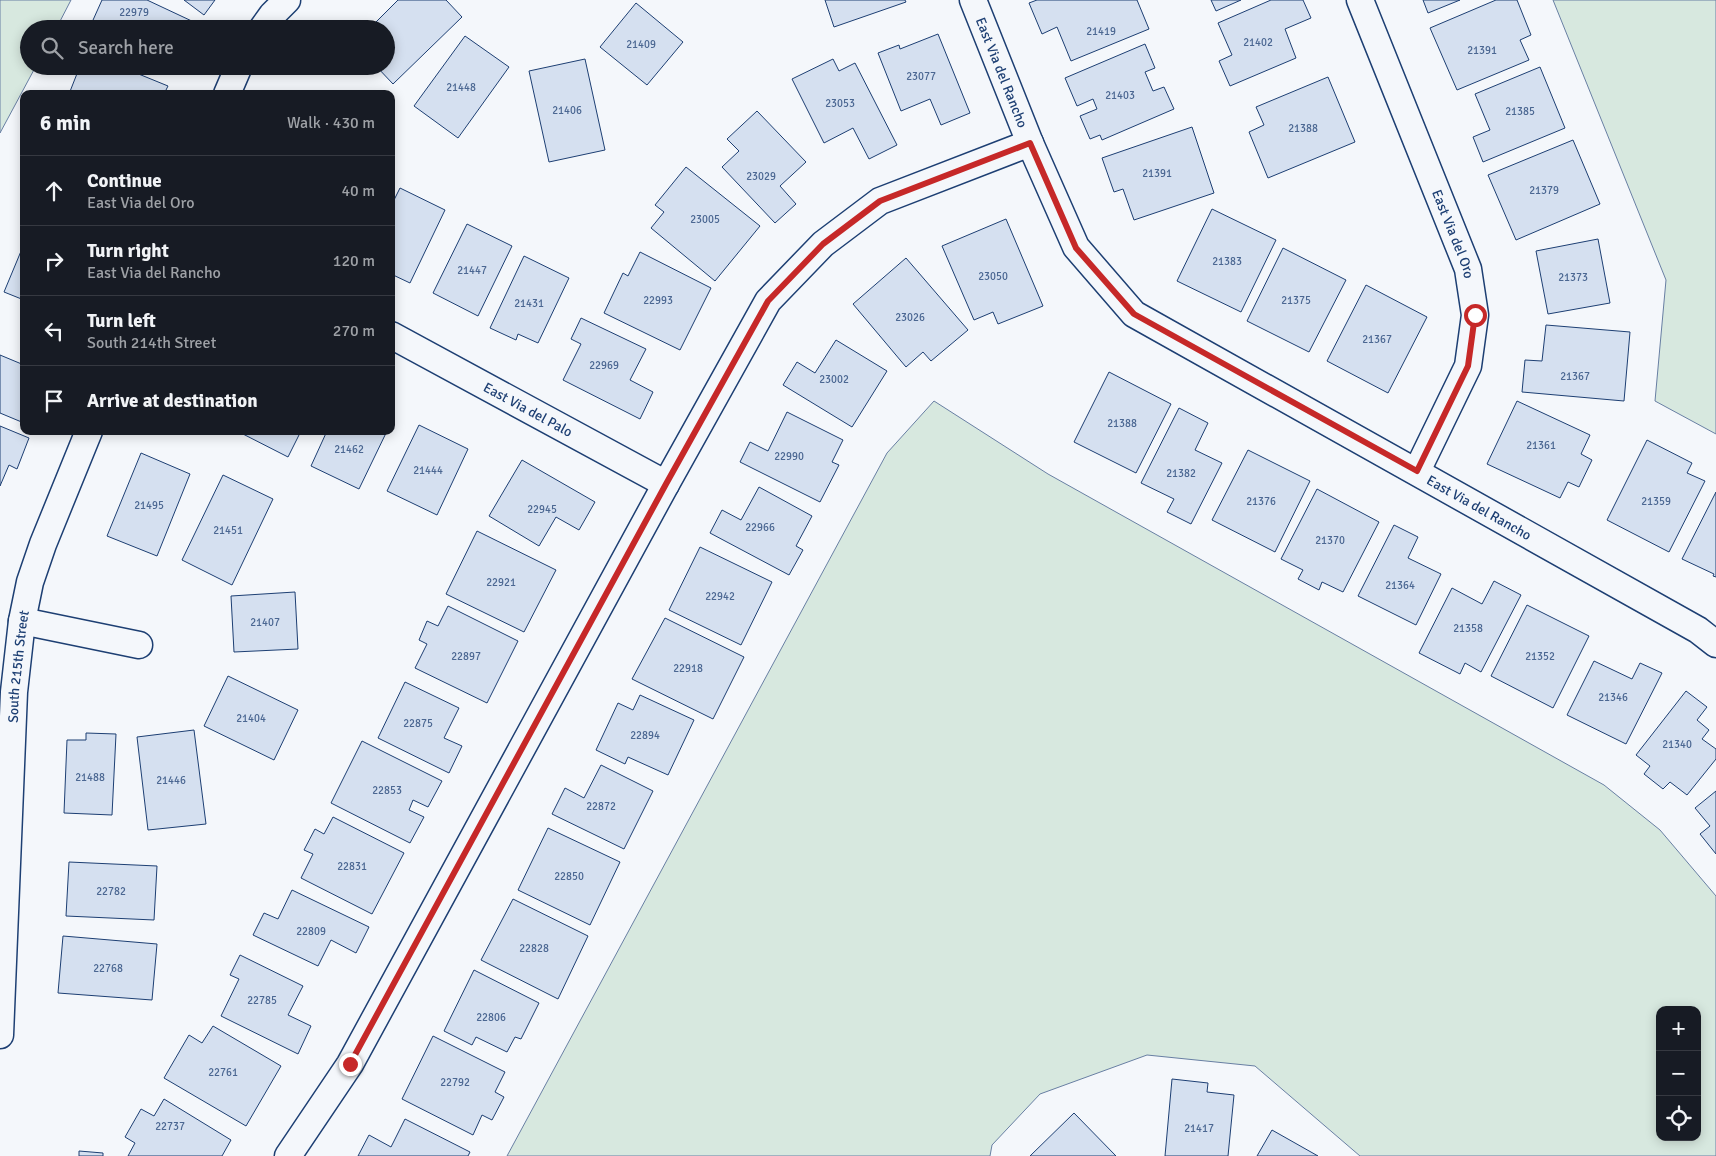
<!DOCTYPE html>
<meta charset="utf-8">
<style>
body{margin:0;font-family:Signika,sans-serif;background:#20242c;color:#f1f3f6}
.controls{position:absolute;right:15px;bottom:15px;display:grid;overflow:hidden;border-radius:10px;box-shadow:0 2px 12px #0003}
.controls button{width:45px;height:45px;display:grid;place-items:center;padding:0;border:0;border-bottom:1px solid #363941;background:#171b24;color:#f1f3f6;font:25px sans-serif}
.stop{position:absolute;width:15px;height:15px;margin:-11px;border:4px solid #c62828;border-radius:50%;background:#fff}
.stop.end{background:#c62828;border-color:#fff;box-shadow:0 1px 5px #0008}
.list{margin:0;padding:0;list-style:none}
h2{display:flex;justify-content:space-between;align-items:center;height:65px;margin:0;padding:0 20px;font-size:21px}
h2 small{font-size:16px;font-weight:400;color:#9ea1a6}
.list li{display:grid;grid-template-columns:32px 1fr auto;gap:15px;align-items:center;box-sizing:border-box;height:70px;padding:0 20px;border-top:1px solid #363941}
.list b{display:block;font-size:19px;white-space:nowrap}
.list p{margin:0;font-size:16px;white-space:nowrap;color:#9ea1a6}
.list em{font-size:16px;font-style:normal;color:#9ea1a6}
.icon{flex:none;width:28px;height:28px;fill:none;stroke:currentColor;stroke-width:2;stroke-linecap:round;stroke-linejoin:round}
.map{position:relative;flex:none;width:1716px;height:1156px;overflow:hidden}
.search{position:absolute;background:#171b24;box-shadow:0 2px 12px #0003;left:20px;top:20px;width:375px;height:55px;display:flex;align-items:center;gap:12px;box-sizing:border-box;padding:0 18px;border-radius:28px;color:#9ea1a6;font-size:19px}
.panel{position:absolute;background:#171b24;box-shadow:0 2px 12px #0003;left:20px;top:90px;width:375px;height:345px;border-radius:10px}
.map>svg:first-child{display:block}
.green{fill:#d7e8df;stroke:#687fa3;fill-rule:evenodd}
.building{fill:#d5e0f0;stroke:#1d3f73}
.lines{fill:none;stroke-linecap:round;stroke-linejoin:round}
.street-casing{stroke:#1d3f73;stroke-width:29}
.street{stroke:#f4f7fb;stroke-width:26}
.route{stroke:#c62828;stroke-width:6}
.labels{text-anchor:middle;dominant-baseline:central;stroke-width:4;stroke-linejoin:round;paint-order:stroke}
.number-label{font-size:11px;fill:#4b6792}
.street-label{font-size:14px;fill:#1d3f73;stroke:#f4f7fb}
</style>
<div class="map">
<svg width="1716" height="1156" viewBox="0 0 1716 1156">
<rect width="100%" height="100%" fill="#f4f7fb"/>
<path class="green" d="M0,0H71L56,29H29V66H36L0,133Z
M1553,0H1716V434L1655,401L1666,280Z
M934,401L1048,474L1604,785L1660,830L1716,896V1156H1360L1255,1066L1147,1055L1040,1094L992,1145L990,1156H507L887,453ZM1660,1010H1697V1137H1660Z"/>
<path class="building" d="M102,0H147L196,23L194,29H89Z
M184,0H215L204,15Z
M398,0H446L462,17L393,84L376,66H386V29H369Z
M825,0H905L906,2L834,27Z
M1037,0H1137L1149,29L1071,61L1057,27L1042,34L1029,3Z
M1211,0H1241L1216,11Z
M1271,0H1303L1311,18L1285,29L1296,58L1230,86L1219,61L1232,55L1218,23Z
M1423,0H1460L1428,13Z
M1496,0H1517L1531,35L1520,40L1529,60L1457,90L1430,28Z
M636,3L683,42L647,85L600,47Z
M938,34L970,113L941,125L930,99L901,111L878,53L899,45L900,49Z
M465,36L509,67L458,138L414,106Z
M1145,44L1155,68L1145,72L1153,91L1164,87L1174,109L1102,140L1100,135L1090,139L1080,116L1097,109L1093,99L1077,106L1065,78Z
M585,59L605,150L549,162L529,71Z
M833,59L839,71L855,63L897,145L869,159L853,128L824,143L792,79Z
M80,66H119L168,86L164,94H69Z
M158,66H176L173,73Z
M1540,67L1565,128L1483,162L1473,137L1490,130L1475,94Z
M1328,77L1355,142L1268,178L1249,132L1264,125L1256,107Z
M757,111L806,162L780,186L796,204L775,223L722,167L739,151L727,139Z
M1192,127L1214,193L1134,220L1123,189L1114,192L1102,158Z
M1573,140L1600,204L1516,240L1488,175Z
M686,167L760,226L715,281L651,228L664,212L655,205Z
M400,188L445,210L410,283L391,274V206Z
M1212,209L1276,240L1241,312L1177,281Z
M1006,219L1043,306L998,324L993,312L974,320L942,246Z
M467,224L512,246L478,316L433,293Z
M1598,239L1610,303L1548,314L1536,251Z
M24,244V300L4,292Z
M1283,248L1346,280L1309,352L1247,321Z
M640,252L711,288L680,350L604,313L623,273L628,276Z
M524,256L569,278L538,343L518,334L516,340L490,328Z
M906,258L968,330L931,361L923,352L906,367L853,304Z
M1366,285L1427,317L1388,393L1327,361Z
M581,318L646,349L630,380L653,392L640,419L563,380L581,344L571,339Z
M1546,325L1630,332L1624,401L1522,392L1525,360L1542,361Z
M836,340L887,371L852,427L783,385L797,362L815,373Z
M0,355L24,365V423L0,413Z
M1109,372L1171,404L1136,473L1074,442Z
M1517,401L1590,435L1581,454L1592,460L1579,487L1568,482L1560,498L1487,464Z
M1179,408L1208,423L1195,450L1222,463L1191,524L1167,512L1174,499L1141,483Z
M787,412L843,440L832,462L839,465L820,502L740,462L750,442L768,451Z
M419,425L468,449L437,515L387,491Z
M0,426L29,438L17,469L9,465L0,486Z
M239,431H301L288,457L239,432Z
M327,431H387L359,489L311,466Z
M1647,440L1692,463L1687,473L1705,481L1669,552L1607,520Z
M1248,450L1310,481L1275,552L1212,520Z
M141,453L190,474L157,556L107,536Z
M522,460L595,502L579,530L556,517L539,546L489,516Z
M223,475L273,499L232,585L182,560Z
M759,487L812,516L796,546L803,550L789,575L710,533L722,510L741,520Z
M1317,489L1379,522L1343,592L1322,582L1319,590L1298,579L1303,570L1281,559Z
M1716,492V577L1713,576L1714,574L1682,559Z
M1394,525L1418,537L1408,558L1441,574L1416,625L1358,596Z
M477,531L556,570L524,632L446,594Z
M700,547L772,582L741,645L669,610Z
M1494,581L1521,595L1481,672L1465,663L1460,674L1419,653L1452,588L1482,604Z
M295,592L298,649L234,652L231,596Z
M1527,605L1589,636L1553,708L1491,676Z
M448,606L518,641L487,703L415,668L427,644L419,640L427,621L438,626Z
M665,618L744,657L713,719L632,679Z
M1594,661L1632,679L1640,663L1662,673L1626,744L1567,715Z
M228,676L298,710L274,760L204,726Z
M405,682L459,708L444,738L462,746L449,773L378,738Z
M1686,691L1707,707L1697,720L1709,730L1702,739L1716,749V759L1687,795L1670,782L1663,789L1644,774L1650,766L1636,755Z
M640,695L694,720L668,775L628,757L625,764L596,750L618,703L633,710Z
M194,730L206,824L148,830L137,737Z
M86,733L116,734L112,815L64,813L67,740H86Z
M362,741L442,781L428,807L413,800L409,810L424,817L410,843L331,803Z
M601,765L653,791L624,849L552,814L565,788L584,798Z
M1716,791V854L1700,834L1710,826L1695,808Z
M333,817L404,853L372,914L301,878L313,854L304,850L315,829L324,834Z
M548,828L620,862L590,925L518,890Z
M69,862L157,866L154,920L66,916Z
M292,890L369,927L356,953L331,940L318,966L253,935L264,913L278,919Z
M513,899L588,936L558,999L481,960Z
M63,936L157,944L152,1000L58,993Z
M240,955L303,986L288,1015L311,1026L298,1054L221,1016L239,979L230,975Z
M474,970L539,1003L521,1039L515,1037L507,1052L476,1037L472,1045L444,1031Z
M213,1026L281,1066L246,1126L164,1078L189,1035L202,1043Z
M433,1036L505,1072L495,1092L504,1097L492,1120L482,1115L473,1135L402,1099Z
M1172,1079L1208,1083L1207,1092L1234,1095L1228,1156H1165Z
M164,1099L231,1140L222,1156H128L135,1143L125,1137L141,1109L154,1116Z
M1074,1113L1116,1156H1030Z
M405,1119L470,1152L468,1156H358L369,1135L391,1147Z
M1272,1130L1318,1156H1257Z
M79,1151L103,1153V1156H79Z"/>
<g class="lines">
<defs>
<g id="street">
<path id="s1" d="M973,0L1030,143L1076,247L1134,314L1698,630L1716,644"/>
<path id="s2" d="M1360,0L1468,269L1475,315L1468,366L1417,471"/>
<path d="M262,29L272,15L287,0"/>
<path d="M227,94L239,66"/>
<path id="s3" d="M391,335L666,484"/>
<path d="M22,621L139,645"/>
<path id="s4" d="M0,1035L14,692L22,621L30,582L43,544L89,431"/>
<path d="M288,1156L350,1064L666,484L768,301L823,244L880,201L1030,143"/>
</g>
</defs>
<use href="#street" class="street-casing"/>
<use href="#street" class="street"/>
</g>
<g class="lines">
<path class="route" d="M350,1064L666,484L768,301L823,244L880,201L1030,143L1076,248L1134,314L1417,471L1468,366L1475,315"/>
</g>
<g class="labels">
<g class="number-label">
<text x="134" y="12">22979</text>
<text x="1101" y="31">21419</text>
<text x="1258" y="42">21402</text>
<text x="641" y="44">21409</text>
<text x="1482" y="50">21391</text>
<text x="921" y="76">23077</text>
<text x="461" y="87">21448</text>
<text x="1120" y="95">21403</text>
<text x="840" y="103">23053</text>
<text x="567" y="110">21406</text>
<text x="1520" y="111">21385</text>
<text x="1303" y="128">21388</text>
<text x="1157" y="173">21391</text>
<text x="761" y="176">23029</text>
<text x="1544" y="190">21379</text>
<text x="705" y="219">23005</text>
<text x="1227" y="261">21383</text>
<text x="472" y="270">21447</text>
<text x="993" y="276">23050</text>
<text x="1573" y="277">21373</text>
<text x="658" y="300">22993</text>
<text x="1296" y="300">21375</text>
<text x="529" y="303">21431</text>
<text x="910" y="317">23026</text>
<text x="1377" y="339">21367</text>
<text x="604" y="365">22969</text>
<text x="1575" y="376">21367</text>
<text x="834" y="379">23002</text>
<text x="1122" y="423">21388</text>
<text x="1541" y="445">21361</text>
<text x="349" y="449">21462</text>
<text x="789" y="456">22990</text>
<text x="428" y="470">21444</text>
<text x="1181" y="473">21382</text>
<text x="1261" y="501">21376</text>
<text x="1656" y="501">21359</text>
<text x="149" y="505">21495</text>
<text x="542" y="509">22945</text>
<text x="760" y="527">22966</text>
<text x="228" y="530">21451</text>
<text x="1330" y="540">21370</text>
<text x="501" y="582">22921</text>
<text x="1400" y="585">21364</text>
<text x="720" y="596">22942</text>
<text x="265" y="622">21407</text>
<text x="1468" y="628">21358</text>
<text x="466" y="656">22897</text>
<text x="1540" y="656">21352</text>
<text x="688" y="668">22918</text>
<text x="1613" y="697">21346</text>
<text x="251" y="718">21404</text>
<text x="418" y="723">22875</text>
<text x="645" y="735">22894</text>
<text x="1677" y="744">21340</text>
<text x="90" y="777">21488</text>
<text x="171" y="780">21446</text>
<text x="387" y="790">22853</text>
<text x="601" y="806">22872</text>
<text x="352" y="866">22831</text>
<text x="569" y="876">22850</text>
<text x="111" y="891">22782</text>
<text x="311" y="931">22809</text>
<text x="534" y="948">22828</text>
<text x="108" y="968">22768</text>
<text x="262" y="1000">22785</text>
<text x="491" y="1017">22806</text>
<text x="223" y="1072">22761</text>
<text x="455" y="1082">22792</text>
<text x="170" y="1126">22737</text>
<text x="1199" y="1128">21417</text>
</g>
<g class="street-label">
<text stroke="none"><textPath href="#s1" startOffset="78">East Via del Rancho</textPath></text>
<text stroke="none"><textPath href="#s2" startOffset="252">East Via del Oro</textPath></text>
<text stroke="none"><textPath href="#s3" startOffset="156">East Via del Palo</textPath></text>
<text stroke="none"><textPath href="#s1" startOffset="752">East Via del Rancho</textPath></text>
<text stroke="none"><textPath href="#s4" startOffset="369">South 215th Street</textPath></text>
</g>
</g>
</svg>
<div class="controls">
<button>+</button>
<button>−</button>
<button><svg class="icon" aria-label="locate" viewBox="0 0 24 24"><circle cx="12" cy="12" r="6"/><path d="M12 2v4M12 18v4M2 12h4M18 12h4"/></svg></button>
</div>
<div class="stop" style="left:1475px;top:315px"></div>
<div class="stop end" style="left:350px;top:1064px"></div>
<div class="search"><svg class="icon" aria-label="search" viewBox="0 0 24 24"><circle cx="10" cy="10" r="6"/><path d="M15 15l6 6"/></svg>Search here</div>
<section class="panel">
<h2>6 min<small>Walk · 430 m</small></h2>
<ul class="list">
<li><svg class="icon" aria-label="ahead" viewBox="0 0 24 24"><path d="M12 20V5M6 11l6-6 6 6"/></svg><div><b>Continue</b><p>East Via del Oro</p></div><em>40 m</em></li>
<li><svg class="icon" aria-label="right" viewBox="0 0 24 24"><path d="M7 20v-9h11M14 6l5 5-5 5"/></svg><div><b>Turn right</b><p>East Via del Rancho</p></div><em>120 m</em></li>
<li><svg class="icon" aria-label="left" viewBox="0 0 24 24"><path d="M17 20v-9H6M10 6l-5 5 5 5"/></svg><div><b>Turn left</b><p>South 214th Street</p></div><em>270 m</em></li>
<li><svg class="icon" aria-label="arrive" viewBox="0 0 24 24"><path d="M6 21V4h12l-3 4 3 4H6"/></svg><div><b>Arrive at destination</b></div></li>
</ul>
</section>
</div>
